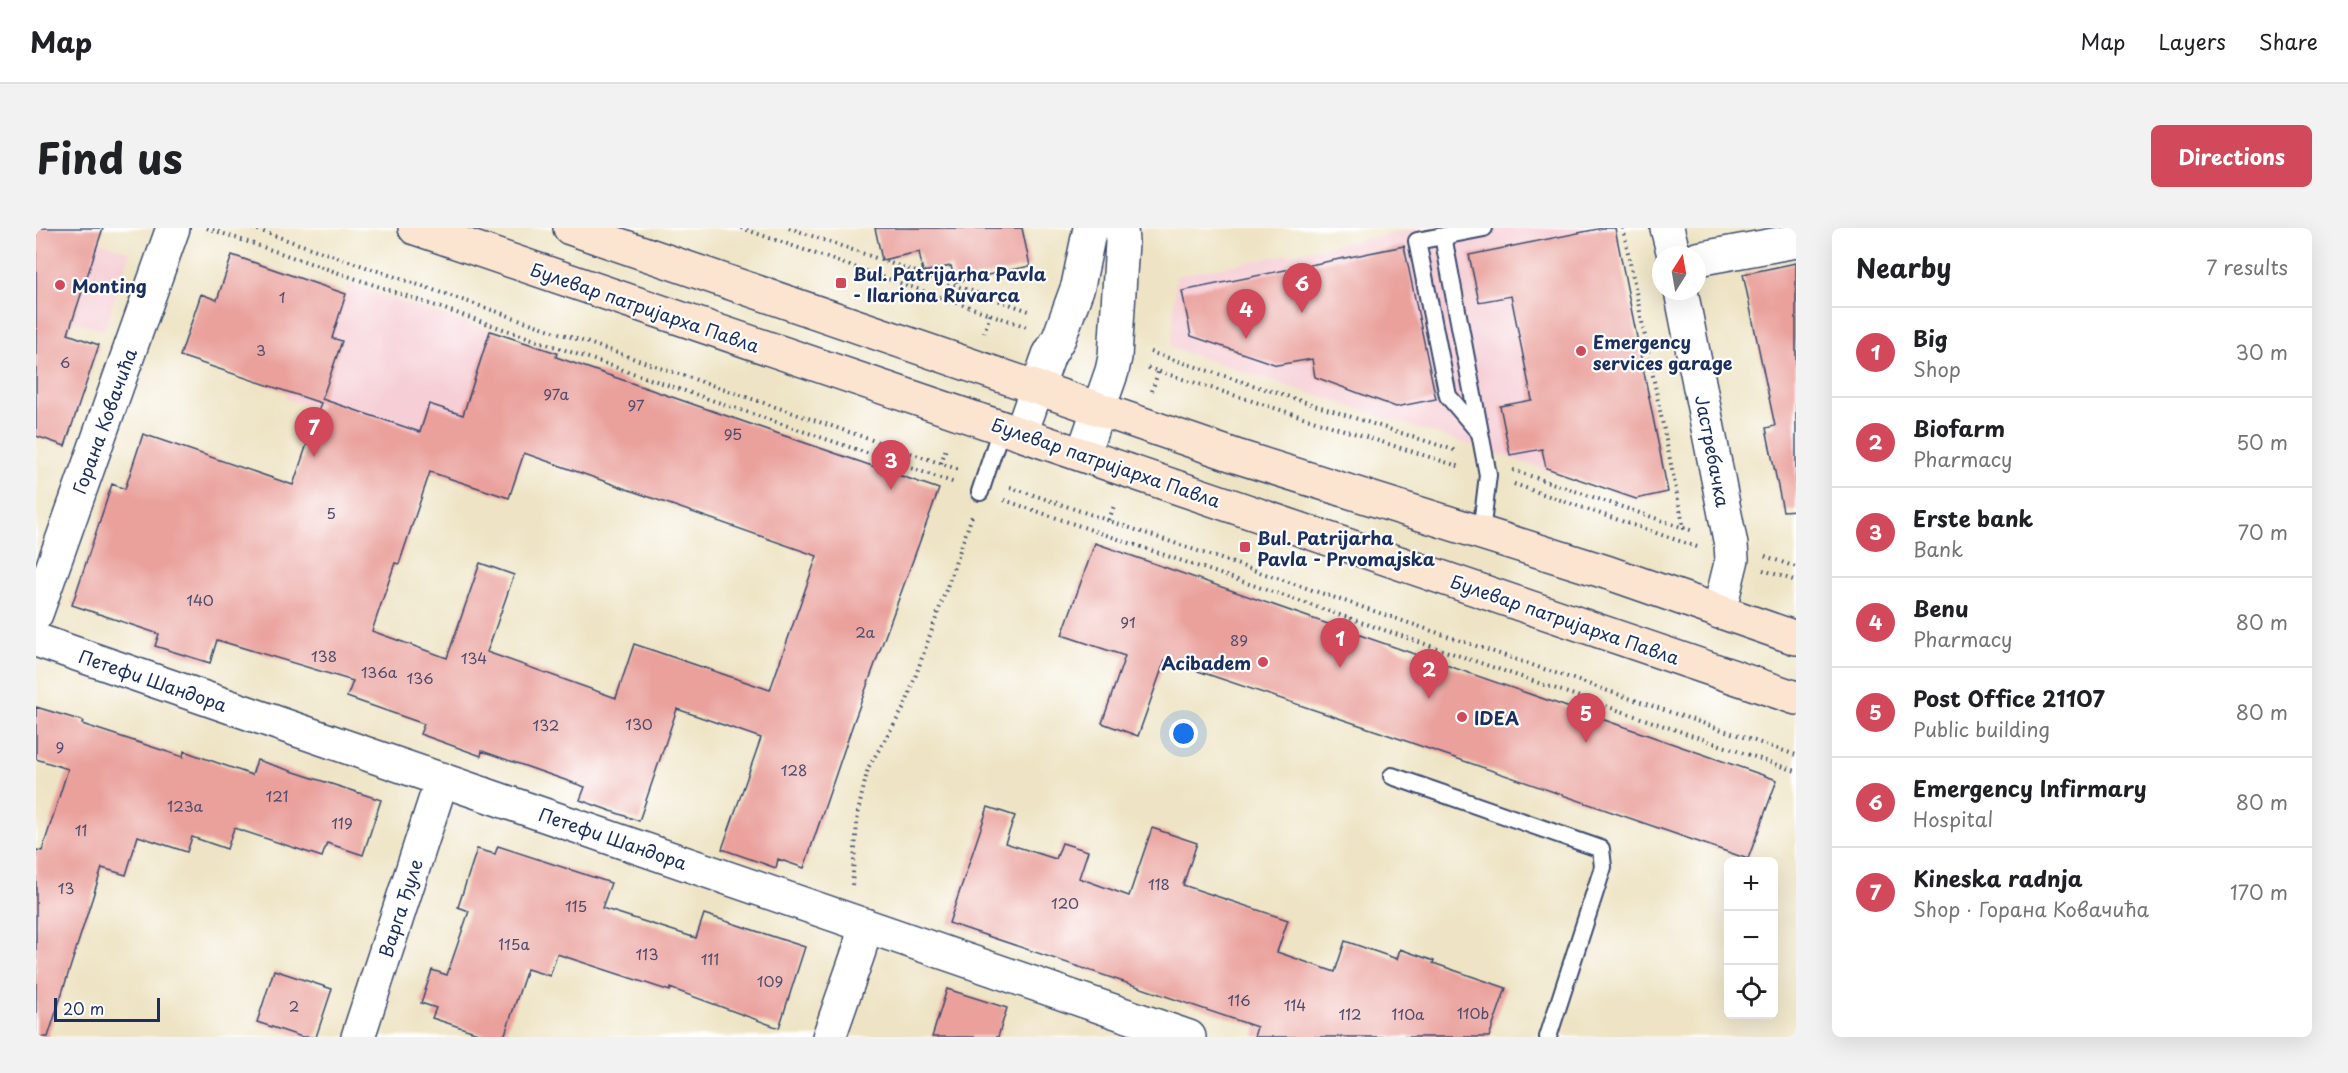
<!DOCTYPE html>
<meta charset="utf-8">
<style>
body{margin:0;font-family:"Playpen Sans",sans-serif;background:#f2f2f2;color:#202124}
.controls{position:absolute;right:18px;bottom:18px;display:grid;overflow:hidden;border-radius:9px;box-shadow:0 6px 24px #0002}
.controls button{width:54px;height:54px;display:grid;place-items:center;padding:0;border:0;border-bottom:2px solid #e0e0e0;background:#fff;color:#202124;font:30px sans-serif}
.compass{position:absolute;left:1616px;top:18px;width:54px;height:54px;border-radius:50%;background:#fff;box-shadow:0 6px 24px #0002;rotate:11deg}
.scale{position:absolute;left:18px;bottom:15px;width:106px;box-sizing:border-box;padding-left:6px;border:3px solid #1b2f5e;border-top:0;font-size:16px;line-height:21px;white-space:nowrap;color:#1b2f5e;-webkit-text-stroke:4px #fff;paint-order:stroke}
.you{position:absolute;left:1148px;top:506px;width:21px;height:21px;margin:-15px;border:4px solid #fff;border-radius:50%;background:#1a73e8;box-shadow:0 0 0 9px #1a73e833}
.badge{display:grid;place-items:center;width:39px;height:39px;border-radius:50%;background:#d1495b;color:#fff;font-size:20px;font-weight:700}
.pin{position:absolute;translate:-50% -50px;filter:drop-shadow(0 2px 3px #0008)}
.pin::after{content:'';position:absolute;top:32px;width:21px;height:18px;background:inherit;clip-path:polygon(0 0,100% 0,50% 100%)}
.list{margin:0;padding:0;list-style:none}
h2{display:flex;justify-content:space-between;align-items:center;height:78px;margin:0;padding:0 24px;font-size:26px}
h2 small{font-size:20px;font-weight:400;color:#757577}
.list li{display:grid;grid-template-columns:39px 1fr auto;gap:18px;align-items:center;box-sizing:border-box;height:90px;padding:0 24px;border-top:2px solid #e0e0e0}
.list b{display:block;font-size:22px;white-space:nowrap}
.list p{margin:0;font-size:20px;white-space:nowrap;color:#757577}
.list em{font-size:20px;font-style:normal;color:#757577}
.icon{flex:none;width:33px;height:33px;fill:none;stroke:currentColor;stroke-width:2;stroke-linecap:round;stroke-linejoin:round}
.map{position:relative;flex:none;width:1760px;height:809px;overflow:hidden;border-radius:9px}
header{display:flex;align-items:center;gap:36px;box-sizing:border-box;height:84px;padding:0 30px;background:#fff;border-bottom:2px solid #e0e0e0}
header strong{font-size:28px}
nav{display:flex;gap:33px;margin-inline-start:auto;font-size:21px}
.intro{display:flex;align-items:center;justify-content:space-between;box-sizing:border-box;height:144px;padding:0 36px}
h1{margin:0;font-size:42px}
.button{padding:15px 27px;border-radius:9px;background:#d1495b;color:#fff;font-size:21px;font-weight:700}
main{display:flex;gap:36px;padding:0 36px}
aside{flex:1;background:#fff;border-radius:9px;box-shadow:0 6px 24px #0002}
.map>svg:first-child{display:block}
.built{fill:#f6cfd6}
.building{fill:#eaa19c;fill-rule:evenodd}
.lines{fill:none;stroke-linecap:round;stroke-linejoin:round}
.lane-casing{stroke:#3b4a6d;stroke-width:20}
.street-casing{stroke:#3b4a6d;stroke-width:36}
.secondary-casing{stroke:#3b4a6d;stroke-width:36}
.path{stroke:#3b4a6d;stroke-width:4;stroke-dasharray:1.5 4.5;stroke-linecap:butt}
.lane{stroke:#fff;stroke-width:16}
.street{stroke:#fff;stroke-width:33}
.secondary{stroke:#fce5d0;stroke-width:33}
.poi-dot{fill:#d1495b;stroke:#fff;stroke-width:2}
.labels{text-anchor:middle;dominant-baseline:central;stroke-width:4.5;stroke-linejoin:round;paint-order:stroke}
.number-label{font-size:15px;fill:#4f4c6e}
.poi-label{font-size:18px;font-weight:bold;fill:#1b2f5e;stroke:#fff;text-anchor:start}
.street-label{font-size:18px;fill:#1b2f5e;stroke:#fff}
</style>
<header>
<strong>Map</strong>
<nav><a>Map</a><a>Layers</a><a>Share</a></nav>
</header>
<div class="intro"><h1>Find us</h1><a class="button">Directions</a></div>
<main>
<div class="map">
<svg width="1760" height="809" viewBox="0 0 1760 809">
<rect width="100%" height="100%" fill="#fff"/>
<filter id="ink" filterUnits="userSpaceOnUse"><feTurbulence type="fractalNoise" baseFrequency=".0167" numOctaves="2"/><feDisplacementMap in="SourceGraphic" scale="12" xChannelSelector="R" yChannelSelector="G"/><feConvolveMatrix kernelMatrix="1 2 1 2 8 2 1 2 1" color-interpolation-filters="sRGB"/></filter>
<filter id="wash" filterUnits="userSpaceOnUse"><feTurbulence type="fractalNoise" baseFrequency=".008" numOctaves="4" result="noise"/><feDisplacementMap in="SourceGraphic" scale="24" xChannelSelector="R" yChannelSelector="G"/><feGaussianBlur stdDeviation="1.35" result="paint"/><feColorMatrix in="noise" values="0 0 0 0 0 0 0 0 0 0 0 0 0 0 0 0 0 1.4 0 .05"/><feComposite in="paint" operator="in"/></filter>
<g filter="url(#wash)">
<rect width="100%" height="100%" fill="#eee4c5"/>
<path class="built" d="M24,0L94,24L68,103L0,80Z
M1385,0H1579L1632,264L1600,271L1135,120L1140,48Z
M313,56L521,125L473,270L276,204L283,181L249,170L255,151L292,153L305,113L296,110Z"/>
<g id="blocks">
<path class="building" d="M0,0H67L32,106L63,117L29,218L0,208Z
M839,0H986L994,38L919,54L915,38L887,44L883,24L846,32Z
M1567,0H1579L1632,264L1600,271L1510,240L1506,221L1474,227L1464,178L1496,172L1475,68L1443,74L1433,27Z
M1368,18L1400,171L1360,179L1279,149L1276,131L1241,137L1155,108L1146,63Z
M196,27L310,66L296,110L306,113L286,171L384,204L393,176L427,187L454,103L521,125L520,129L903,261L817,496L768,640L742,631L740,640L686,621L725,510L641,481L603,593L544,572L549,559L446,523L445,528L384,506L388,496L311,469L317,453L181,412L174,435L119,418L123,406L36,377L76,256L89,261L107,206L257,257L285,175L144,128L165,66L181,72ZM488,225L781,328L734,462L598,416L580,470L451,424L478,347L444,335L411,430L336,403L359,335L363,336L394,244L473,270Z
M1760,35V282L1747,283L1730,200L1739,198L1707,46Z
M1059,315L1741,552L1712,631L1341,503L1129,432L1102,508L1066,495L1089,428L1026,407Z
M0,479L47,493L46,496L147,529L148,523L216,547L221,532L345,572L327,627L291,615L286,629L198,600L191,621L156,609L151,624L102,608L90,647L66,640L12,809H0V622L6,623L32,541L0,531Z
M952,579L979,588L969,615L1020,631L1026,615L1052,623L1043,650L1093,668L1116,600L1161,615L1147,657L1252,692L1241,724L1299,744L1309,713L1361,731L1364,721L1398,733L1397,735L1470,760L1453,809H1218L1221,799L913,695Z
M462,618L575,655L566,680L660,710L668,686L769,719L743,800L634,760V763L521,726L514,748L491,741L468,809H454L396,790L400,780L385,775L396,742L411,747L433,683L422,679L441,621L459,626Z
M238,742L296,761L280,809H266L221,794Z
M911,761L971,780L962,809H896Z"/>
</g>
</g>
<g filter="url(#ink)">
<use href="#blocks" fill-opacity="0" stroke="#3b4a6d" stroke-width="1.5"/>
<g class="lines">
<defs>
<path id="lane" d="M1407,8L1381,13L1412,168L1443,204
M944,264L966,198
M1445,305L1452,247L1407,8L1448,0
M1356,548L1565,621L1567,639L1512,809"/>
<path id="street" d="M1631,0L1638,27
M1661,31L1760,13
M1645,63L1695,317L1696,331L1683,384
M985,205L1013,127L1023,110L1042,58L1054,0
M1047,226L1076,143L1079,129L1086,14L1085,0
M0,386L137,0
M0,412L1153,809
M322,809L406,551
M793,809L823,723L829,697"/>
<path id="secondary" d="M379,0L1760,470
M534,0L1203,229L1573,345L1760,410"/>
</defs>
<use href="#lane" class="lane-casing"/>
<use href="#street" class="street-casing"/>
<use href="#secondary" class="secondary-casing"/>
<path class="path" d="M171,0L919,255
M216,0L924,242
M705,0L991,99
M753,0L996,84
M1587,0L1648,301
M948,105L954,86
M1114,124L1421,223
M1112,140L1425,239
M1116,163L1122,144
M905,235L911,218
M1477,242L1657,303
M1478,256L1661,319
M974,259L1760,527
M968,272L1760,543
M1073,292L1079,275
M1729,328L1760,339
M1727,342L1760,353
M816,657L822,584L832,540L869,478L936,288"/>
<use href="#lane" class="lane"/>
<use href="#street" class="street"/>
<use href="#secondary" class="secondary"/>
</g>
</g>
<g class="poi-dot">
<rect x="799" y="49" width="12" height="12" rx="3"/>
<circle cx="24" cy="57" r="6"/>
<circle cx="1545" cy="123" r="6"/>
<rect x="1203" y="313" width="12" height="12" rx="3"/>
<circle cx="1227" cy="434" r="6"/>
<circle cx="1426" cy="489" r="6"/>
</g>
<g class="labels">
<g class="number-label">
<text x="246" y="68">1</text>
<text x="225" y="121">3</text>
<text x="29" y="133">6</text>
<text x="520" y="165">97a</text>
<text x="600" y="176">97</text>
<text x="697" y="205">95</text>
<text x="295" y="284">5</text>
<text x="164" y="371">140</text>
<text x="1092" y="393">91</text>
<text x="829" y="403">2a</text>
<text x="1203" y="411">89</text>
<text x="288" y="427">138</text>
<text x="438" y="429">134</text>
<text x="343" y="443">136a</text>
<text x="384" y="449">136</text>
<text x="603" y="495">130</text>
<text x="510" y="496">132</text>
<text x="24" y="518">9</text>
<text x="758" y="541">128</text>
<text x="241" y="567">121</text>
<text x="149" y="577">123a</text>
<text x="306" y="594">119</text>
<text x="45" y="601">11</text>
<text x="1123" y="655">118</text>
<text x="30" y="659">13</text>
<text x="1029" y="674">120</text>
<text x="540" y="677">115</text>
<text x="478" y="715">115a</text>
<text x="611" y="725">113</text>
<text x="674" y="730">111</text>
<text x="734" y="752">109</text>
<text x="1203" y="771">116</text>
<text x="1259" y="776">114</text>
<text x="258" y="777">2</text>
<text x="1437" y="784">110b</text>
<text x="1314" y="785">112</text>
<text x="1372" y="785">110a</text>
</g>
<g class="poi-label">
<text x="817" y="45">Bul. Patrijarha Pavla<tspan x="817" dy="21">- Ilariona Ruvarca</tspan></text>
<text x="36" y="57">Monting</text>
<text x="1557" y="113">Emergency<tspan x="1557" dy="21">services garage</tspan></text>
<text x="1221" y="309">Bul. Patrijarha<tspan x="1221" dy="21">Pavla - Prvomajska</tspan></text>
<text x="1215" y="434" text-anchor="end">Acibadem</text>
<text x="1438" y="489">IDEA</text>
</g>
<g class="street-label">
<text transform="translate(609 79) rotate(19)">Булевар патријарха Павла</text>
<text transform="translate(68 193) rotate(-70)">Горана Ковачића</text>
<text transform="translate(1677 223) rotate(79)">Јастребачка</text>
<text transform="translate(1070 234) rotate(19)">Булевар патријарха Павла</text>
<text transform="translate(1529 391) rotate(19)">Булевар патријарха Павла</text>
<text transform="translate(117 452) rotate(19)">Петефи Шандора</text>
<text transform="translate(577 610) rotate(19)">Петефи Шандора</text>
<text transform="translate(364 680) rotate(-72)">Варга Ђуле</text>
</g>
</g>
</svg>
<div class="controls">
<button>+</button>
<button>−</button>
<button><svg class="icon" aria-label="locate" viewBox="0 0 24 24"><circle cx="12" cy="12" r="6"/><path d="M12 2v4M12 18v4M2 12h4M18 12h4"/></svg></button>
</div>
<svg class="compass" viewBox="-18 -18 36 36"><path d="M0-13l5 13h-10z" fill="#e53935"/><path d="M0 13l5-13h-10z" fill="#757577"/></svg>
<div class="scale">20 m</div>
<div class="you"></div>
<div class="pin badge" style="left:1304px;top:440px">1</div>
<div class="pin badge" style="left:1393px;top:471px">2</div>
<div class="pin badge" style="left:855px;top:262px">3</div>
<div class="pin badge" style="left:1210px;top:111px">4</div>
<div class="pin badge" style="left:1550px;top:515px">5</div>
<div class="pin badge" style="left:1266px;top:85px">6</div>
<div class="pin badge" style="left:278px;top:229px">7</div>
</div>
<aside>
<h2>Nearby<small>7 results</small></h2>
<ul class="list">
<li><span class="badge">1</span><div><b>Big</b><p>Shop</p></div><em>30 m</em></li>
<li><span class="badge">2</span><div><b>Biofarm</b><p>Pharmacy</p></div><em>50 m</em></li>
<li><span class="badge">3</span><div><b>Erste bank</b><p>Bank</p></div><em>70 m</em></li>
<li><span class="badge">4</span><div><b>Benu</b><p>Pharmacy</p></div><em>80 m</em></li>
<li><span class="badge">5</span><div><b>Post Office 21107</b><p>Public building</p></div><em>80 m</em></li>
<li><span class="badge">6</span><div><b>Emergency Infirmary</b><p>Hospital</p></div><em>80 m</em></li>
<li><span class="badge">7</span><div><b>Kineska radnja</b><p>Shop · Горана Ковачића</p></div><em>170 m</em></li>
</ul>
</aside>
</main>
